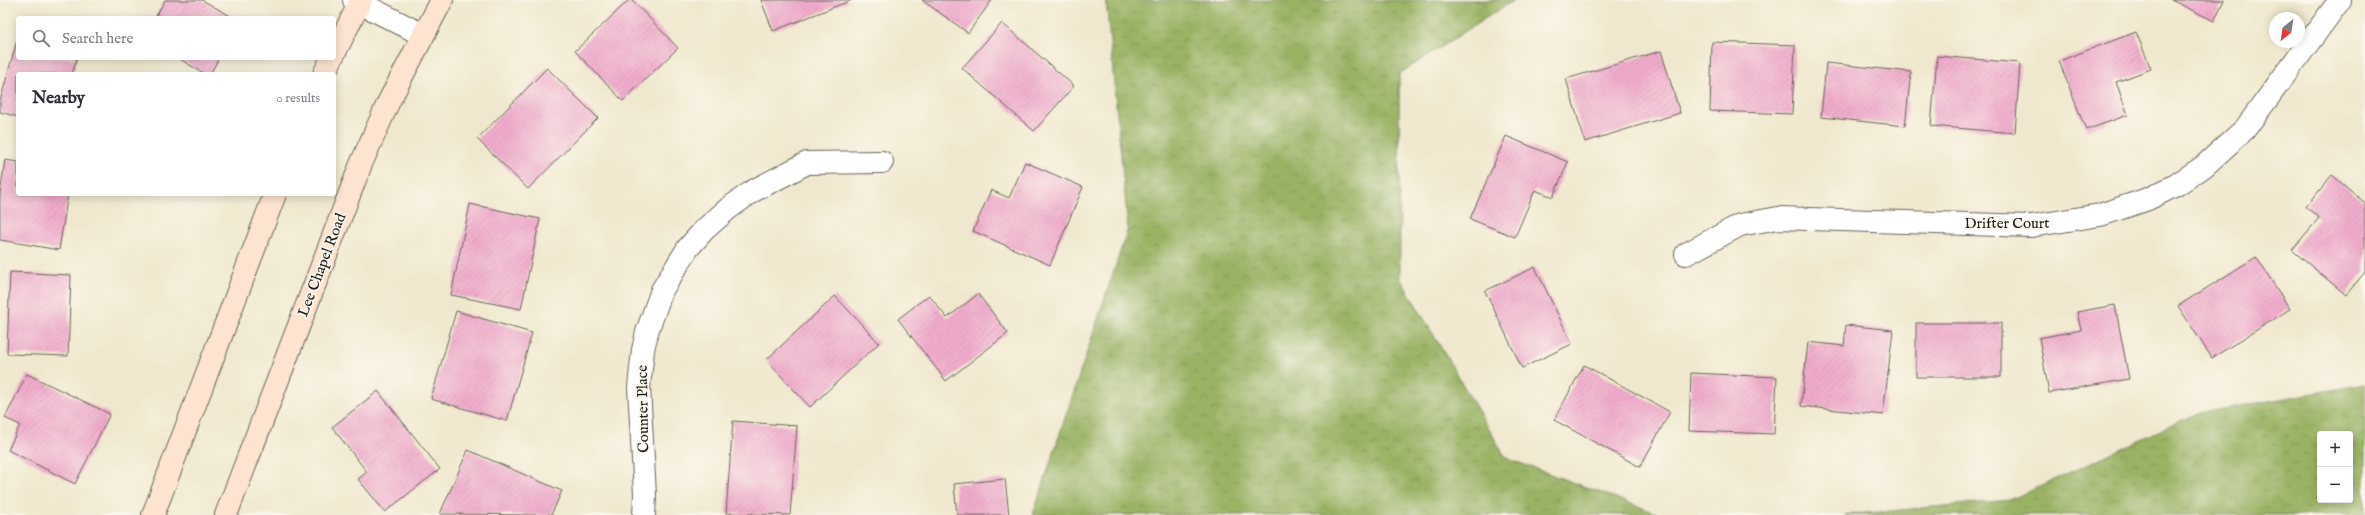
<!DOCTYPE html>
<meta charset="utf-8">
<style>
body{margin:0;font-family:"IM FELL English",serif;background:#f2f2f3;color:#2b2b33}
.controls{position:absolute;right:12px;bottom:12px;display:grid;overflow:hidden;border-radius:4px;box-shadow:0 2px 10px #0003}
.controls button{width:36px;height:36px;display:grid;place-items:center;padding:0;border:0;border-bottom:1px solid #e1e1e2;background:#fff;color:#2b2b33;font:20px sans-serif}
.compass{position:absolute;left:2269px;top:12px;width:36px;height:36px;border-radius:50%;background:#fff;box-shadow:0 2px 10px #0003;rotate:210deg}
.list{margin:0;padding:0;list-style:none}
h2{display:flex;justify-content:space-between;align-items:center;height:52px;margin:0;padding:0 16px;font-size:17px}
h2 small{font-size:13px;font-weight:400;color:#7c7c81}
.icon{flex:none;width:22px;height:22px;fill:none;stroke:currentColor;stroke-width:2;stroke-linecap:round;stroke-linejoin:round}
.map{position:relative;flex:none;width:2365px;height:515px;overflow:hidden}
.search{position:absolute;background:#fff;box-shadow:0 2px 10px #0003;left:16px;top:16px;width:320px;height:44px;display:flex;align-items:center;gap:10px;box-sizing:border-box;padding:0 14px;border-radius:4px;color:#7c7c81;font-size:15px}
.panel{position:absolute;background:#fff;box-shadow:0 2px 10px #0003;left:16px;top:72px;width:320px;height:124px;border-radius:4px}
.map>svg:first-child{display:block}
.forest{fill:url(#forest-crowns);stroke:#5a6740;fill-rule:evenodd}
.building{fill:url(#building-hatch)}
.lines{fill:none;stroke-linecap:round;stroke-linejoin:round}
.street-casing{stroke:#66635a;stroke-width:24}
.secondary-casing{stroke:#66635a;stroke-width:24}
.street{stroke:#fff;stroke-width:22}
.secondary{stroke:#fde4d1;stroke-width:22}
.labels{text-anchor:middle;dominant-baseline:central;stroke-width:3.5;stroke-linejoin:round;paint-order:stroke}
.street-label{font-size:15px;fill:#1c1c1c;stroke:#fbf7ec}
</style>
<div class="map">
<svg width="2365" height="515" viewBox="0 0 2365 515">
<defs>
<pattern id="forest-crowns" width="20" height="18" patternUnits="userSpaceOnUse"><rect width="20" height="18" fill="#99b264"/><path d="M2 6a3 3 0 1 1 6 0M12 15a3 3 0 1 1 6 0" fill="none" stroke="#839856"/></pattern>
<pattern id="building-hatch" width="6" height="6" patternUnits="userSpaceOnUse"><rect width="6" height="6" fill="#f1accc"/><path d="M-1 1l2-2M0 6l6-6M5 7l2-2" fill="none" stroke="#ce93af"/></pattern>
</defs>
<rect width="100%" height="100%" fill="#fbf7ec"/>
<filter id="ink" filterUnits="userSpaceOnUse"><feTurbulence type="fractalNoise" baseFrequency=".025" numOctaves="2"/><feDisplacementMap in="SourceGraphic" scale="8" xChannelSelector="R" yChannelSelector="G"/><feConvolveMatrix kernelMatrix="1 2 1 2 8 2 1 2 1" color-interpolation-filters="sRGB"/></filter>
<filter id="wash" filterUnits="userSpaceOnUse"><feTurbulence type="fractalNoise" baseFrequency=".012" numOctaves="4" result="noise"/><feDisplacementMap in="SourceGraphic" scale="16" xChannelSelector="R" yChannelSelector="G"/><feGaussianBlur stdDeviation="0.9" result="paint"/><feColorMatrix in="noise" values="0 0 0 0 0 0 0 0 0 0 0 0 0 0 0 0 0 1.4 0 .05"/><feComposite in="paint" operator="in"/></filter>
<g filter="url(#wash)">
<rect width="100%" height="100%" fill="#f0e8ce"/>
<path class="forest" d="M1106,0H1514L1399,74L1400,278L1506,458L1662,515H1033L1128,228Z
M2365,384V515H1845L2010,500L2195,414ZM2320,434H2350V500H2320Z"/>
<g id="blocks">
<path class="building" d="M165,0H202L234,18H155Z
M629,0H632L678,48L623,101L575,51Z
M761,0H852L773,31Z
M922,0H992L968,33Z
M2172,0H2224L2214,21Z
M1002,23L1074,86L1034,131L962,68Z
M2136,32L2151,69L2116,82L2128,115L2086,130L2059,61Z
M18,37V58H77L72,74H18V117L0,112V101Z
M1712,42L1795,45L1792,114L1710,111Z
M1661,51L1680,113L1585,142L1566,79Z
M1937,56L2020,63L2015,133L1931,126Z
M178,58H219L210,74H205Z
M1826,63L1911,72L1905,126L1821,117Z
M547,68L598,118L528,189L477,139Z
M1506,136L1568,162L1553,197L1535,190L1515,237L1470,219Z
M5,160L18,162V194H68L59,250L0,240V194Z
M1025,162L1083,187L1050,265L973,231L991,190L1009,198Z
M2332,175L2365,203V272L2346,295L2292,250L2319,218L2306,207Z
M470,204L540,219L521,309L451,295Z
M2256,257L2290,309L2212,358L2178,306Z
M1535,267L1572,344L1522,368L1485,291Z
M10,272L71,275L68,356L7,354Z
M978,294L1008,333L946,381L898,319L929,295L947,318Z
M835,296L879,343L810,407L766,360Z
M2115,305L2129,379L2049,393L2039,338L2081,330L2077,312Z
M456,311L532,333L507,421L431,399Z
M1916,323H2001V377H1916Z
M1846,325L1893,330L1883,415L1801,406L1808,342L1844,346Z
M1584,365L1670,412L1640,467L1554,420Z
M1691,373L1777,377L1774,434L1689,431Z
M27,374L110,414L75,484L8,450L20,425L5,418Z
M378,391L440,469L385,512L358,479L367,472L332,427Z
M733,421L797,426L790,515L726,513Z
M468,450L562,491L551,515L440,514Z
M1005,479L1009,515H957L954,484Z"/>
</g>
</g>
<g filter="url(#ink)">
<use href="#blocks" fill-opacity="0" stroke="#66635a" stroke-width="1"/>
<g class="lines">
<defs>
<path id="street" d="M354,0L423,35
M1686,254L1740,225L1778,218L2031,226L2100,215L2148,199L2176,185L2203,167L2245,129L2340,0
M644,515L645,495L639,387L643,350L647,332L662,290L688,248L705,229L729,208L753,191L807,163L882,162"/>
<path id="secondary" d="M334,54L361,0
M324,74L332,58
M153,515L275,194
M226,515L361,164L389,101L442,0"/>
</defs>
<use href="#street" class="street-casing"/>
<use href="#secondary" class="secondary-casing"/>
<use href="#street" class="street"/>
<use href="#secondary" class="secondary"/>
</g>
</g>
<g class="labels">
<g class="street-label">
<text x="2007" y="223">Drifter Court</text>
<text transform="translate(322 265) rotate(-69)">Lee Chapel Road</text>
<text transform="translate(643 409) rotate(-91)">Counter Place</text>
</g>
</g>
</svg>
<div class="controls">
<button>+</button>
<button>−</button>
</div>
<svg class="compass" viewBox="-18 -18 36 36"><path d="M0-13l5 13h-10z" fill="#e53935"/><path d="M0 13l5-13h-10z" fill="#7c7c81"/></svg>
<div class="search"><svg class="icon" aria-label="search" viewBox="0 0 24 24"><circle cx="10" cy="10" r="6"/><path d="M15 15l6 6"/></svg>Search here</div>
<section class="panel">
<h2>Nearby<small>0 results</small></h2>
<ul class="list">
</ul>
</section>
</div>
